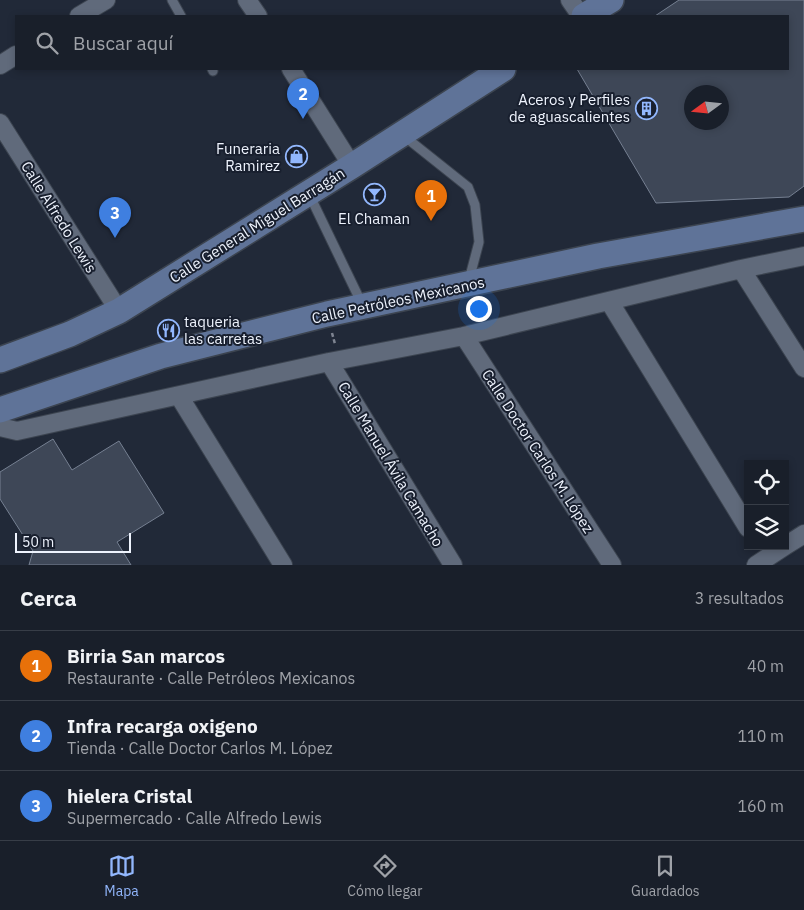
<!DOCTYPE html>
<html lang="es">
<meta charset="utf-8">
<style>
body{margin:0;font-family:"IBM Plex Sans",sans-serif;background:#222732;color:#f1f3f6}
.controls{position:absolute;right:15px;bottom:15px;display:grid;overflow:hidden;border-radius:0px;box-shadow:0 2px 8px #0003}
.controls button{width:45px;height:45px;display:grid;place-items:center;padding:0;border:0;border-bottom:1px solid #373d47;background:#191f2a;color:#f1f3f6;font:25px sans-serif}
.compass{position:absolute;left:684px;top:85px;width:45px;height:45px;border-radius:50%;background:#191f2a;box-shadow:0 2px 8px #0003;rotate:255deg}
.scale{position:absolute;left:15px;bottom:12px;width:116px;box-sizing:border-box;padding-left:5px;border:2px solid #eef3fd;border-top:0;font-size:14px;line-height:18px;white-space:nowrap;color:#eef3fd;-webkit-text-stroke:4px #181f2e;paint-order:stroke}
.you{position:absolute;left:478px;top:308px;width:18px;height:18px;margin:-12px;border:4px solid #fff;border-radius:50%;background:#1a73e8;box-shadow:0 0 0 8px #1a73e833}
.badge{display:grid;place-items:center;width:32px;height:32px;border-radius:50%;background:#92b7fd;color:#fff;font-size:16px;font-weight:700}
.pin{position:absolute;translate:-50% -41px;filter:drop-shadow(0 1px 2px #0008)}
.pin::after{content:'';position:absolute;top:26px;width:18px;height:15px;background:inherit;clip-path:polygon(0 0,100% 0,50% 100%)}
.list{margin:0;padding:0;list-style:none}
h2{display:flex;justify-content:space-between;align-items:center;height:65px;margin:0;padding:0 20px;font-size:21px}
h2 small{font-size:16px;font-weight:400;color:#9fa2a8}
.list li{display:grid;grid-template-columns:32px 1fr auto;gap:15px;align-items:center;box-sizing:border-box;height:70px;padding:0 20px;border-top:1px solid #373d47}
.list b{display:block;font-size:19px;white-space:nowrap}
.list p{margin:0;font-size:16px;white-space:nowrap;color:#9fa2a8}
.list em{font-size:16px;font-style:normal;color:#9fa2a8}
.icon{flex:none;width:28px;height:28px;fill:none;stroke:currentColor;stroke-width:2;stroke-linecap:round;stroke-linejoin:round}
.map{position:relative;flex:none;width:804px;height:565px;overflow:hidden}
.search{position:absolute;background:#191f2a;box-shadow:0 2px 8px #0003;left:15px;right:15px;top:15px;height:55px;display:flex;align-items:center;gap:12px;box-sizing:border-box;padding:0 18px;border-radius:0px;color:#9fa2a8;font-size:19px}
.sheet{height:275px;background:#191f2a}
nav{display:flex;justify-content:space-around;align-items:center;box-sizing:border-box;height:70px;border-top:1px solid #373d47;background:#191f2a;font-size:14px;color:#9fa2a8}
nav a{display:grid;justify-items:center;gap:2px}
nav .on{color:#92b7fd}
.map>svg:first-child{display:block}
.building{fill:#3e4757;stroke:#768092;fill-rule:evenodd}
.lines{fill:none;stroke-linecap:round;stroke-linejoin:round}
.service-casing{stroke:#3c4450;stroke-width:11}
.minor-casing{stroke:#3c4450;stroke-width:20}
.secondary-casing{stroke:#3c4450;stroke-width:28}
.path{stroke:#7e8491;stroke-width:2.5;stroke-dasharray:4 2.5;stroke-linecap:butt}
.service{stroke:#606a7b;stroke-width:9}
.minor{stroke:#606a7b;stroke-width:18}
.secondary{stroke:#5f7398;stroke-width:25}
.labels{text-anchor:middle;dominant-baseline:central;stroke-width:4;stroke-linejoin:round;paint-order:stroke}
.poi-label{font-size:15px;fill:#eef3fd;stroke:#181f2e;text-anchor:end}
.street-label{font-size:15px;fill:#eef3fd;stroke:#181f2e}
</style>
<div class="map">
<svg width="804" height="565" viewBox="0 0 804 565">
<rect width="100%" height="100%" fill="#212938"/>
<path class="building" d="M679,0H804V186L789,197L656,203L577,69H788V16H655ZM692,92H722V122H692Z
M53,439L72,470L119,441L164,513L117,542L131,565H29L33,551L0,499V472Z"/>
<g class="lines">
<defs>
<path id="service" d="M172,0L181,16
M212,69L213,71
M404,136L468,187L475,205L479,242L469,280
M309,194L362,304"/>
<path id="minor" d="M247,0L258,16
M570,0L581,16
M79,16L106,0
M0,65L16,55
M291,69L352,166
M0,123L119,311
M741,269L804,368
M609,301L748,528
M464,336L612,565
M329,362L453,565
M179,396L283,565
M0,427L17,431L329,362L464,336L741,269L804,256
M785,546L804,534
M756,565L785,546"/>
<path id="secondary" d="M584,16L611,0
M0,360L70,334L119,311L352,166L503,69
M0,410L161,356L327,314L598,256L804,219"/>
</defs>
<use href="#service" class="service-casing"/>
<use href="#minor" class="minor-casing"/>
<use href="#secondary" class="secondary-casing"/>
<path class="path" d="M472,302L476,317
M332,333L335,344"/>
<use href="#service" class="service"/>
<use href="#minor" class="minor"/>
<use href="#secondary" class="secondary"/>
</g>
<defs>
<symbol id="building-ring" viewBox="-11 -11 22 22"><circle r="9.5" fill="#181f2e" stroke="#92b7fd" stroke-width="1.5"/><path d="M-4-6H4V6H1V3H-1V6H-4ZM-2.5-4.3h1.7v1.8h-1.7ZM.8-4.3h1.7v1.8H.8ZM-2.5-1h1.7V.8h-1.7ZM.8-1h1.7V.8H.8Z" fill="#92b7fd"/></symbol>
<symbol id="shop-ring" viewBox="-11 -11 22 22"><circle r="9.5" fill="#181f2e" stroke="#92b7fd" stroke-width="1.5"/><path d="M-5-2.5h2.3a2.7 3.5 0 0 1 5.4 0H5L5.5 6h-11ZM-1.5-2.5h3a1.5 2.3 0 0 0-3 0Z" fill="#92b7fd"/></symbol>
<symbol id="bar-ring" viewBox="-11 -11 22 22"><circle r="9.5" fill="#181f2e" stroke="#92b7fd" stroke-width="1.5"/><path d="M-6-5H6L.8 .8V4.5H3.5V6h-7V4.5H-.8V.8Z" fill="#92b7fd"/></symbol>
<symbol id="restaurant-ring" viewBox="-11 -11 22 22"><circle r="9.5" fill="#181f2e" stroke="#92b7fd" stroke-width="1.5"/><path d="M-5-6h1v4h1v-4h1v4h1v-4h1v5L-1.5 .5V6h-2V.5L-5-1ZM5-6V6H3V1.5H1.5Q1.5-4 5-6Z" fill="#92b7fd"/></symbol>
</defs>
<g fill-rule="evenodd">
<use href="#building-ring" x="634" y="96" width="25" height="25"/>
<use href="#shop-ring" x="284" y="144" width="25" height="25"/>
<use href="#bar-ring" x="362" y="182" width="25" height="25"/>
<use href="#restaurant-ring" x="156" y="318" width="25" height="25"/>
</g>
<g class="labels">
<g class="poi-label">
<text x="630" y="99">Aceros y Perfiles<tspan x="630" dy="17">de aguascalientes</tspan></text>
<text x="280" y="148">Funeraria<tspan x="280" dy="17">Ramirez</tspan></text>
<text x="374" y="218" text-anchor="middle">El Chaman</text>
<text x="184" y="321" text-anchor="start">taqueria<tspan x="184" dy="17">las carretas</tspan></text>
</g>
<g class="street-label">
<text transform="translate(59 217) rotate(58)">Calle Alfredo Lewis</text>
<text transform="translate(257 225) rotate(-32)">Calle General Miguel Barragán</text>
<text transform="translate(398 300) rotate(-12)">Calle Petróleos Mexicanos</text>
<text transform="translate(538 451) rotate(57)">Calle Doctor Carlos M. López</text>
<text transform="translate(391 464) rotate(59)">Calle Manuel Ávila Camacho</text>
</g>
</g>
</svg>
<div class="controls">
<button><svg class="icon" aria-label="locate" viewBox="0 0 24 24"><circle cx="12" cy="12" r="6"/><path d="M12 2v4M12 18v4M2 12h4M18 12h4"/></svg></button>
<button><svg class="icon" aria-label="layers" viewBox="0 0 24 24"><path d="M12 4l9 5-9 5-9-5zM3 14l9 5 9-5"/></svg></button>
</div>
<svg class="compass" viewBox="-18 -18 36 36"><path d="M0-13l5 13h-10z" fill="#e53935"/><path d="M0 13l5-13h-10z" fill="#9fa2a8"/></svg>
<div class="scale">50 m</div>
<div class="you"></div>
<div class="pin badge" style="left:431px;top:221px;background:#e8710a">1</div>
<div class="pin badge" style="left:303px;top:119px;background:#3f7fe0">2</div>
<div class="pin badge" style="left:115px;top:238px;background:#3f7fe0">3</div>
<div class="search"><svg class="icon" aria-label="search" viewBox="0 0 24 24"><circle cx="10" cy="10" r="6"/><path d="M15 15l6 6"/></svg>Buscar aquí</div>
</div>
<section class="sheet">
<h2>Cerca<small>3 resultados</small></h2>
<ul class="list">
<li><span class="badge" style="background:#e8710a">1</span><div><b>Birria San marcos</b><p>Restaurante · Calle Petróleos Mexicanos</p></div><em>40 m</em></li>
<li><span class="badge" style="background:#3f7fe0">2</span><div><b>Infra recarga oxigeno</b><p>Tienda · Calle Doctor Carlos M. López</p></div><em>110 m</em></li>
<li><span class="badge" style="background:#3f7fe0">3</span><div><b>hielera Cristal</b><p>Supermercado · Calle Alfredo Lewis</p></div><em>160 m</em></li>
</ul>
</section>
<nav>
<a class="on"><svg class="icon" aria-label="map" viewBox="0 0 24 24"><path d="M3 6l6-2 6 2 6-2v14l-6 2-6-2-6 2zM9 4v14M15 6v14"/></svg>Mapa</a>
<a><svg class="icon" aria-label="directions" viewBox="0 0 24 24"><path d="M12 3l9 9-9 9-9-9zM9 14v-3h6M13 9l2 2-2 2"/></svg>Cómo llegar</a>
<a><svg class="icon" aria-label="saved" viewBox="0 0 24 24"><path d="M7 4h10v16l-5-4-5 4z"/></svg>Guardados</a>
</nav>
